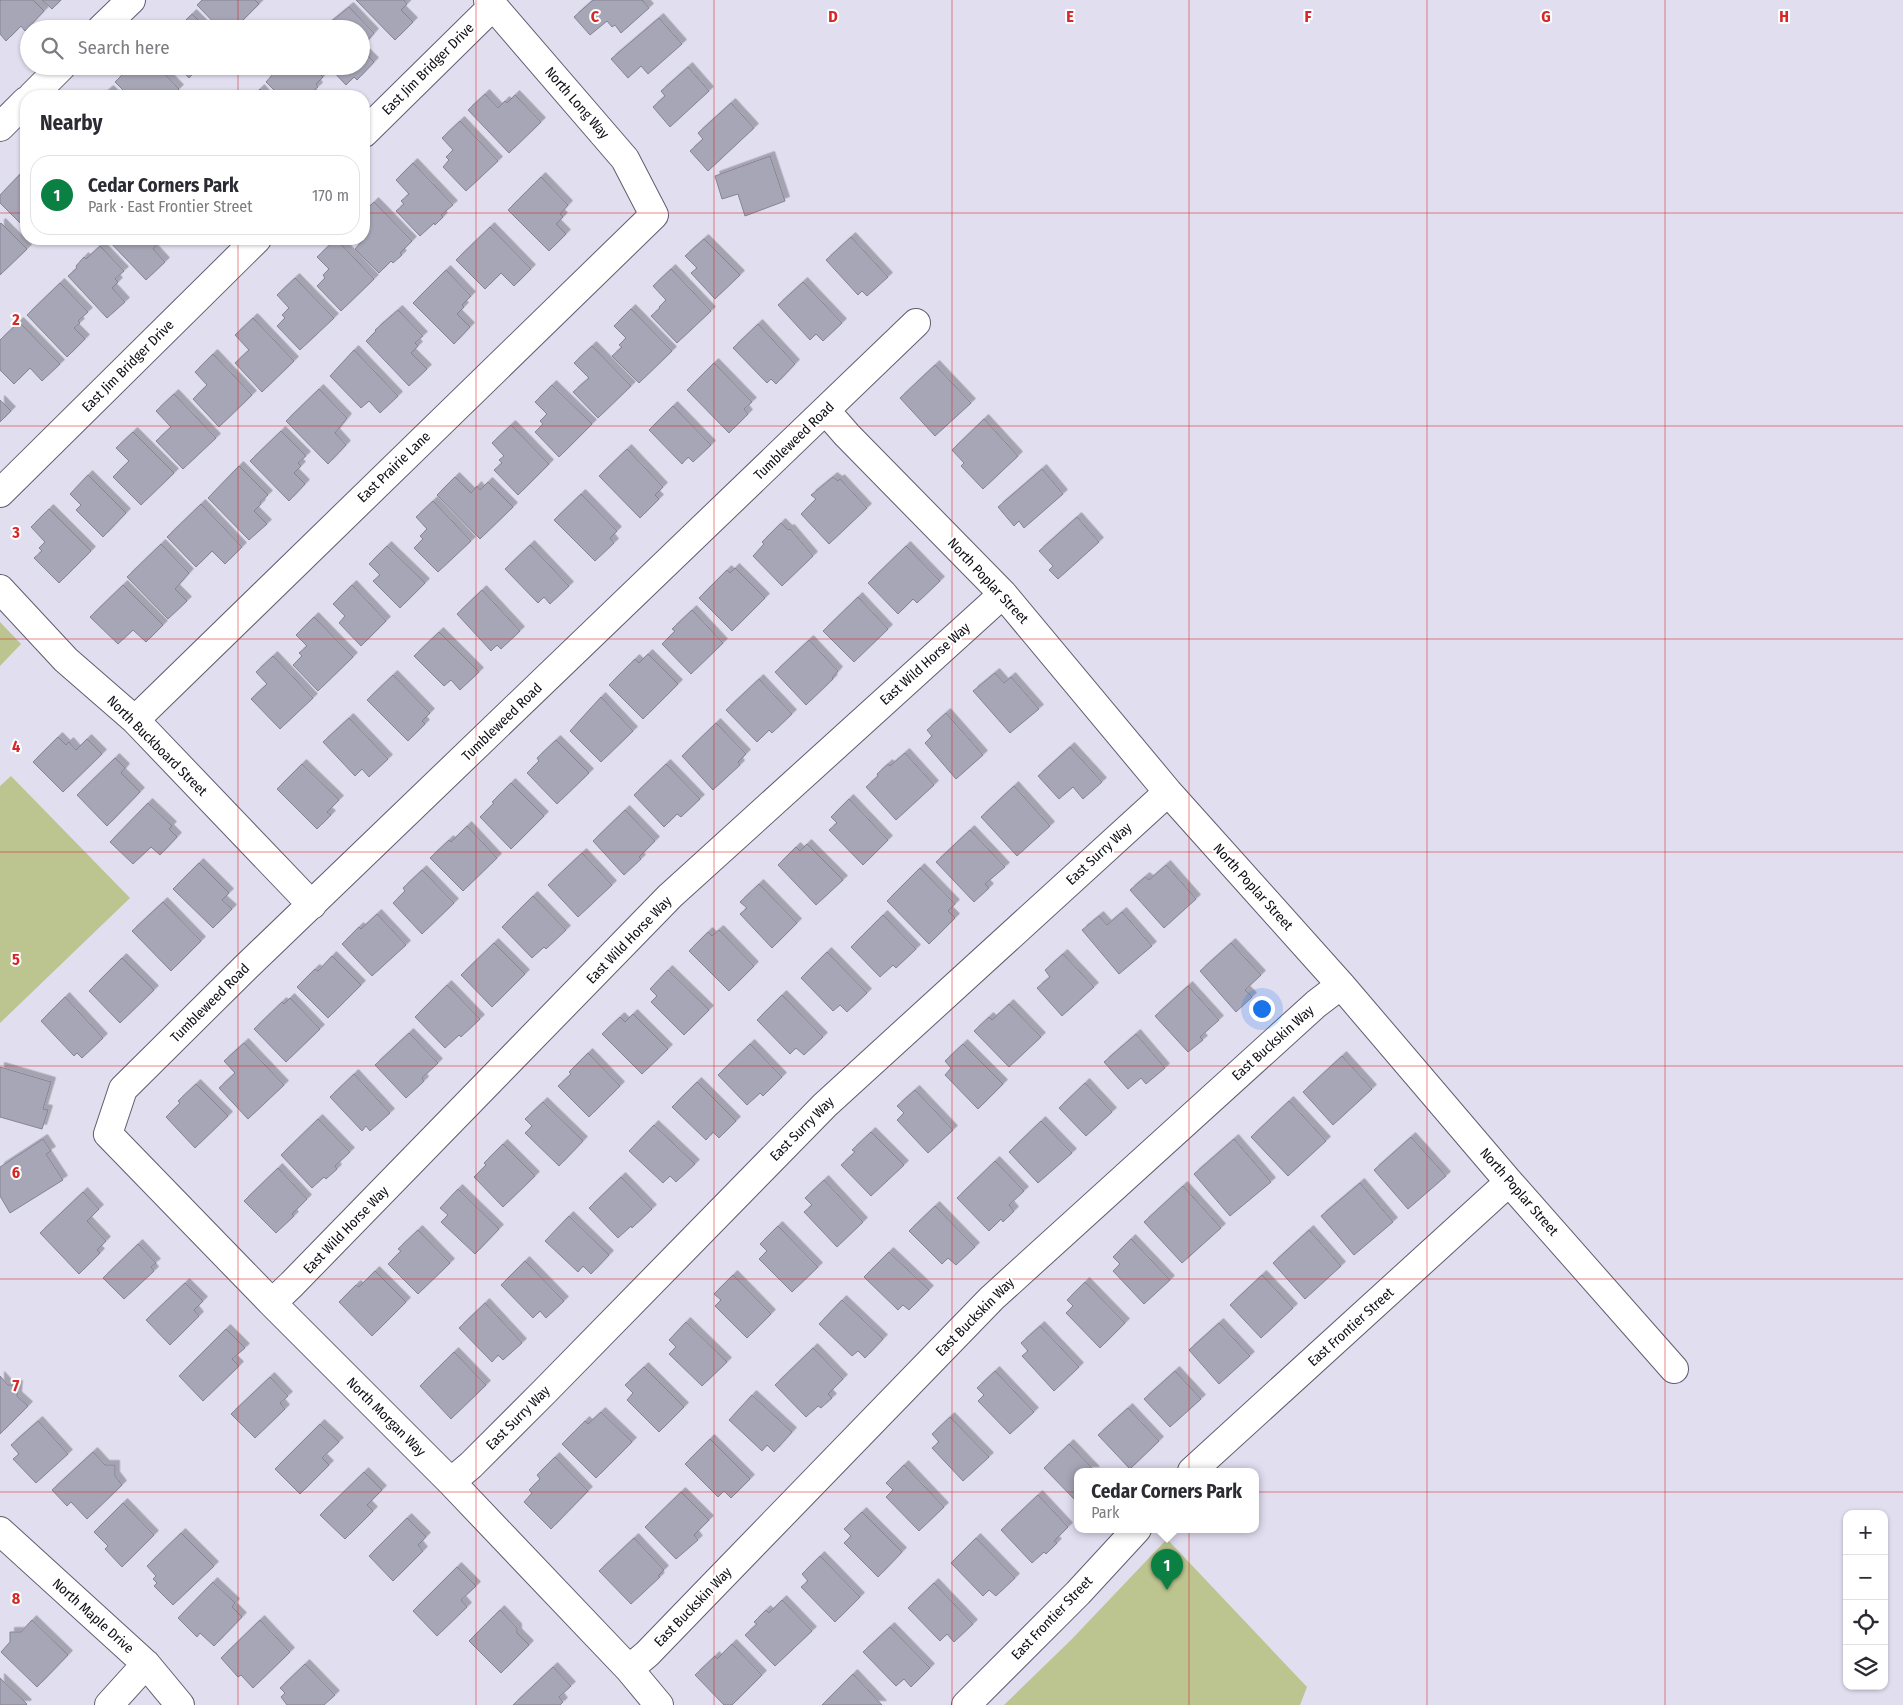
<!DOCTYPE html>
<meta charset="utf-8">
<style>
body{margin:0;font-family:"Fira Sans Condensed",sans-serif;background:#f2f2f3;color:#2b2b33}
.controls{position:absolute;right:15px;bottom:15px;display:grid;overflow:hidden;border-radius:10px;box-shadow:0 1px 4px #0004}
.controls button{width:45px;height:45px;display:grid;place-items:center;padding:0;border:0;border-bottom:1px solid #e1e1e2;background:#fff;color:#2b2b33;font:25px sans-serif}
.you{position:absolute;left:1261px;top:1008px;width:18px;height:18px;margin:-12px;border:4px solid #fff;border-radius:50%;background:#1a73e8;box-shadow:0 0 0 8px #1a73e833}
.badge{display:grid;place-items:center;width:32px;height:32px;border-radius:50%;background:#0b8043;color:#fff;font-size:16px;font-weight:700}
.pin{position:absolute;translate:-50% -41px;filter:drop-shadow(0 1px 2px #0008)}
.pin::after{content:'';position:absolute;top:26px;width:18px;height:15px;background:inherit;clip-path:polygon(0 0,100% 0,50% 100%)}
.popup{position:absolute;left:1074px;top:1468px;width:185px;height:65px;box-sizing:border-box;display:grid;place-content:center;border-radius:10px;background:#fff;filter:drop-shadow(0 1px 4px #0005);font-size:16px;white-space:nowrap;color:#7c7c81}
.popup b{font-size:19px;color:#2b2b33}
.popup::after{content:'';position:absolute;left:50%;top:100%;margin-left:-10px;border:10px solid transparent;border-top-color:#fff}
.list{margin:0;padding:0;list-style:none}
h2{display:flex;justify-content:space-between;align-items:center;height:65px;margin:0;padding:0 20px;font-size:21px}
h2 small{font-size:16px;font-weight:400;color:#7c7c81}
.list li{display:grid;grid-template-columns:32px 1fr auto;gap:15px;align-items:center;box-sizing:border-box;height:80px;margin:0 10px 10px;padding:0 10px;border:1px solid #e1e1e2;border-radius:20px}
.list b{display:block;font-size:19px;white-space:nowrap}
.list p{margin:0;font-size:16px;white-space:nowrap;color:#7c7c81}
.list em{font-size:16px;font-style:normal;color:#7c7c81}
.icon{flex:none;width:28px;height:28px;fill:none;stroke:currentColor;stroke-width:2;stroke-linecap:round;stroke-linejoin:round}
.map{position:relative;flex:none;width:1903px;height:1705px;overflow:hidden}
.search{position:absolute;background:#fff;box-shadow:0 1px 4px #0004;left:20px;top:20px;width:350px;height:55px;display:flex;align-items:center;gap:12px;box-sizing:border-box;padding:0 18px;border-radius:28px;color:#7c7c81;font-size:19px}
.panel{position:absolute;background:#fff;box-shadow:0 1px 4px #0004;left:20px;top:90px;width:350px;height:155px;border-radius:20px}
.map>svg:first-child{display:block}
.green{fill:#bcc58f}
.building{fill:#a6a6b7;stroke:#848495;filter:url(#shadow)}
.lines{fill:none;stroke-linecap:round;stroke-linejoin:round}
.minor-casing{stroke:#605d6d;stroke-width:30}
.minor{stroke:#fff;stroke-width:28}
.grid{fill:none;stroke:#d62828;stroke-width:1;stroke-opacity:0.55}
.labels{text-anchor:middle;dominant-baseline:central;stroke-width:4;stroke-linejoin:round;paint-order:stroke}
.street-label{font-size:14px;fill:#0e0d13;stroke:#fff}
.grid-label{font-size:16px;text-anchor:middle;font-weight:bold;fill:#d62828;stroke:#fff;stroke-width:4;stroke-linejoin:round;paint-order:stroke}
</style>
<div class="map">
<svg width="1903" height="1705" viewBox="0 0 1903 1705">
<defs>
<filter id="shadow"><feDropShadow dx="4.5" dy="-4.5" stdDeviation="0" flood-color="#0004"/></filter>
</defs>
<rect width="100%" height="100%" fill="#e1def0"/>
<path class="green" d="M0,622L21,644L0,666Z
M11,776L130,898L0,1023V786Z
M1167,1539L1307,1687L1300,1705H1004L1071,1640Z"/>
<path class="building" d="M0,0H33L44,11L25,31L21,26L6,41L0,34Z
M42,0H61L52,9Z
M202,0H255L259,4L234,29H220L197,5Z
M356,0H404L407,4L401,10L413,22L395,40Z
M593,0H642L649,8L621,33L615,25L612,27L607,21L590,35L574,17Z
M349,7L374,33L361,48V29H326L328,27L327,25Z
M192,14L207,29H177Z
M659,18L682,44L648,74L641,66L628,78L611,59Z
M361,49L374,62L357,80L354,77L346,85L329,67L361,66Z
M131,66H157L179,89L172,96H129L115,82Z
M178,66H200L189,78Z
M280,66H312L323,77L316,84L318,87L311,93L314,96H280L266,82Z
M688,67L709,91L670,127L653,107L665,96L661,91Z
M260,89L266,96H253Z
M109,90L115,96H102Z
M485,94L498,108L505,101L507,103L515,95L541,122L509,153L468,110Z
M731,103L754,128L708,171L690,151L703,139L698,133Z
M460,121L498,161L466,191L443,167L449,160L446,157L453,150L442,138Z
M770,156L785,201L745,216L738,194L722,199L715,176Z
M413,163L453,205L441,215L443,217L435,225L434,223L420,236L396,211L404,204L401,201L409,194L396,180Z
M26,168V225L24,227L0,203V195Z
M541,177L568,205L560,214L563,217L556,224L566,234L549,251L508,210Z
M374,202L412,241L400,253L402,255L393,263L391,261L379,273L355,249L362,241L360,239H364V235L368,231L364,227V212Z
M1,223L27,249L0,275V224Z
M490,227L531,269L514,286L501,273L485,289L456,260Z
M851,237L888,277L867,296L862,291L858,295L826,260Z
M107,239H161L153,249L165,262L146,280Z
M336,239L374,279L341,311L317,286L325,278L323,275L329,269L317,257Z
M704,239L740,275L715,299L691,273L697,268L685,256Z
M100,246L124,271L115,279L118,282L112,288L125,302L107,318L68,276L77,268L76,266L84,257L86,259Z
M671,269L711,311L677,343L651,316L660,308L659,307L666,300L653,286Z
M446,270L471,296L462,305L464,307L457,314L470,327L454,344L413,303Z
M295,278L334,318L300,350L277,326L285,318L282,315L289,308L277,295Z
M803,282L842,323L823,341L816,334L810,340L778,305Z
M60,283L88,312L78,321L80,323L74,328L85,339L67,357L27,315Z
M631,309L672,351L639,383L612,356L622,347L619,345L626,338L614,326Z
M398,310L423,336L415,343L418,346L411,353L427,369L409,386L366,341L376,331L375,330Z
M253,318L294,361L262,392L235,363L249,350L235,335Z
M19,322L60,364L42,381L30,368L14,384L0,370V340Z
M758,324L795,364L776,384L771,379L767,383L733,348Z
M592,346L631,386L598,418L573,392L589,378L574,363Z
M354,350L398,396L380,413L369,401L361,408L330,376Z
M213,354L252,395L219,427L193,399L207,385L195,372Z
M714,363L752,402L744,409L748,414L729,433L687,390Z
M935,365L971,403L935,436L900,398Z
M552,385L592,424L559,457L535,432L543,424L540,421L547,414L535,402Z
M319,389L347,418L335,433L346,445L328,464L286,421Z
M174,394L216,438L183,469L156,441L171,427L156,411Z
M0,400L11,411L0,422Z
M673,406L711,445L693,462L688,457L682,464L649,430Z
M984,419L1018,456L983,489L961,466L964,463L952,450Z
M511,425L549,464L518,495L494,470L502,463L499,460L504,456L492,443Z
M281,431L306,456L298,463L301,466L294,473L305,484L289,501L250,461Z
M133,432L174,473L141,505L113,477L129,461L116,448Z
M627,449L663,487L655,495L659,499L640,518L599,476Z
M239,466L268,495L260,502L261,504L254,511L267,524L249,540L208,498Z
M1042,469L1063,494L1024,528L1019,521L1014,526L998,507Z
M88,475L126,513L103,537L76,510L81,505L70,494Z
M455,477L471,493L477,486L480,490L488,482L513,507L480,539L437,495Z
M833,477L838,481L840,479L867,508L829,544L801,514L816,499L811,495Z
M581,494L617,531L610,538L614,543L595,561L554,520Z
M433,501L471,541L438,572L414,548L423,539L420,536L427,529L416,517Z
M201,504L242,547L225,564L212,551L196,567L167,537Z
M49,509L91,551L59,583L34,558L42,551L39,548L45,542L31,527Z
M1077,517L1099,542L1058,579L1049,570L1053,566L1039,551Z
M781,523L788,530L790,529L813,556L782,586L753,556L764,544L762,542Z
M161,544L189,573L175,589L187,601L168,619L127,577Z
M530,545L569,586L550,604L544,597L538,603L505,569Z
M387,546L425,583L400,608L373,581L380,575L369,564Z
M906,546L940,581L917,603L913,599L898,614L868,583Z
M735,568L765,598L732,631L699,598L727,570L730,573Z
M123,585L163,625L146,642L133,630L118,644L90,617Z
M352,585L386,621L361,646L339,623L345,616L333,604Z
M482,590L520,631L501,649L497,645L491,651L457,614Z
M858,597L888,629L854,662L823,631Z
M692,610L723,643L691,674L662,644L675,631L672,629Z
M314,617L353,657L318,691L293,665L302,656L299,653L307,646L296,635Z
M439,632L479,672L460,690L451,680L444,686L414,656Z
M809,640L838,671L832,678L833,679L806,705L775,672Z
M648,654L678,684L643,719L609,685L635,659L639,663Z
M273,656L313,698L280,729L251,699L267,684L256,672Z
M995,673L1004,683L1011,677L1039,709L1010,733L973,691Z
M393,675L430,713L422,721L425,724L408,741L367,700Z
M759,679L792,714L772,733L769,730L757,742L726,710Z
M601,697L633,731L601,762L570,731Z
M946,713L983,755L956,779L925,743L932,736L927,730Z
M349,718L388,759L369,777L362,769L355,776L323,742Z
M716,723L746,754L738,762L740,765L713,790L682,756Z
M58,737L66,745L69,742L76,750L87,739L102,754L63,792L33,762Z
M556,740L589,773L557,804L527,773L539,761L537,758Z
M1070,747L1102,782L1083,799L1073,787L1059,799L1038,776Z
M905,753L934,785L896,820L866,787L878,776L877,774L888,764L890,766Z
M115,758L125,768L121,773L140,792L107,826L77,795Z
M302,764L339,800L327,812L331,815L317,829L277,789Z
M666,764L700,799L681,817L677,814L664,827L634,795Z
M511,783L544,816L511,849L480,817L494,803L492,802Z
M1014,786L1050,826L1017,856L981,817Z
M849,799L888,840L863,865L829,830L837,823L831,817Z
M148,803L172,826L169,829L177,837L160,855L151,847L133,864L110,842Z
M625,810L655,841L639,857L641,859L624,875L593,841Z
M467,826L497,858L463,891L430,858L449,840L451,842Z
M970,830L1005,867L985,884L989,888L974,902L936,862Z
M807,844L843,880L816,905L778,865L796,847L800,851Z
M582,853L612,885L578,917L548,885Z
M199,863L229,893L222,900L232,909L213,928L173,889Z
M1166,865L1196,899L1164,928L1130,890L1145,877L1149,880Z
M920,868L955,904L948,911L955,918L929,944L887,901Z
M422,870L454,903L422,934L393,903L405,891L403,888Z
M759,884L797,923L772,948L740,914L747,908L740,902Z
M533,896L566,930L546,949L544,947L532,958L502,927Z
M163,902L201,941L171,971L132,931Z
M1122,912L1152,946L1119,974L1082,930L1099,916L1107,925Z
M377,914L406,945L372,976L342,944L359,927L361,929Z
M883,915L916,949L896,968L893,965L880,977L851,947Z
M719,930L754,966L729,991L689,951L708,932L712,936Z
M494,943L525,974L492,1007L461,975Z
M1231,943L1261,975L1245,990L1252,997L1236,1012L1200,971Z
M827,952L867,993L847,1012L840,1005L833,1011L801,978Z
M1063,954L1094,987L1062,1016L1037,988L1050,977L1045,970Z
M332,956L361,985L328,1018L297,987L315,969L318,971Z
M122,958L154,990L120,1023L89,991Z
M668,970L709,1010L684,1035L651,1002L657,996L650,989Z
M447,985L480,1019L461,1037L459,1035L445,1048L415,1017Z
M1188,986L1219,1020L1200,1037L1203,1040L1188,1052L1155,1016Z
M782,995L823,1037L804,1055L796,1048L790,1054L757,1020Z
M65,997L103,1038L82,1058L77,1053L74,1056L41,1021Z
M290,998L320,1029L286,1062L254,1029L282,1002L284,1004Z
M1009,1004L1041,1037L1009,1067L974,1031L989,1017L992,1020Z
M633,1014L668,1049L642,1074L602,1034L620,1017L625,1022Z
M409,1033L438,1063L422,1078L424,1081L406,1098L375,1065Z
M1136,1034L1165,1068L1146,1084L1141,1078L1128,1089L1104,1062Z
M244,1043L284,1085L248,1119L219,1088L235,1073L224,1061Z
M750,1044L782,1077L763,1096L760,1093L747,1105L718,1075Z
M963,1044L1003,1084L978,1109L945,1075L951,1068L945,1061Z
M588,1053L620,1086L589,1117L558,1086L571,1074L569,1072Z
M1342,1056L1372,1089L1333,1125L1303,1092Z
M0,1067L51,1082L43,1109L48,1110L42,1129L0,1117Z
M354,1074L390,1113L370,1131L366,1126L362,1131L330,1097Z
M697,1082L736,1121L719,1138L713,1132L706,1140L672,1107Z
M1085,1083L1112,1112L1086,1136L1059,1108Z
M196,1084L228,1116L195,1148L166,1117L180,1103L178,1101Z
M915,1090L953,1130L928,1153L897,1120L904,1113L897,1106Z
M1289,1101L1326,1141L1288,1176L1251,1137Z
M543,1102L583,1141L559,1166L525,1133L532,1126L525,1119Z
M318,1119L350,1152L335,1166L337,1169L326,1179L324,1177L312,1188L281,1155Z
M1041,1121L1072,1153L1038,1183L1009,1152Z
M654,1125L695,1164L676,1182L670,1176L663,1183L629,1151Z
M871,1132L904,1165L871,1196L841,1165L855,1152L852,1150Z
M1411,1137L1446,1176L1408,1209L1374,1170Z
M43,1139L51,1151L46,1154L63,1180L10,1213L0,1196V1167Z
M1234,1139L1271,1182L1230,1216L1194,1174Z
M503,1144L535,1176L503,1207L474,1177L486,1165L484,1163Z
M995,1161L1024,1191L1009,1205L1014,1211L1003,1222L1001,1219L989,1231L957,1198Z
M278,1168L307,1199L292,1214L294,1216L276,1233L244,1201Z
M621,1177L652,1209L632,1228L631,1226L618,1238L589,1208Z
M824,1180L863,1222L837,1247L804,1212L812,1205L805,1198Z
M1360,1183L1393,1222L1354,1255L1321,1216Z
M1183,1186L1221,1228L1182,1263L1144,1222Z
M458,1189L499,1229L475,1254L441,1222L448,1215L440,1208Z
M83,1192L99,1209L87,1221L106,1241L97,1250L100,1253L79,1274L40,1233Z
M935,1206L975,1247L956,1265L948,1258L942,1264L909,1231Z
M569,1216L609,1255L591,1274L583,1266L578,1272L545,1241Z
M778,1226L818,1267L792,1292L759,1259L767,1251L760,1244Z
M418,1230L450,1263L418,1294L388,1264L401,1251L398,1249Z
M1309,1230L1341,1266L1305,1299L1273,1263Z
M1131,1239L1170,1280L1144,1304L1113,1271L1120,1264L1113,1257Z
M138,1244L156,1263L151,1267L154,1271L124,1299L103,1278Z
M889,1252L929,1290L909,1310L903,1305L898,1310L864,1277Z
M525,1261L564,1301L546,1318L540,1311L533,1318L501,1285Z
M375,1271L406,1302L372,1336L339,1302L356,1285L359,1287Z
M733,1275L771,1314L747,1338L715,1306L721,1300L714,1294Z
M1262,1275L1293,1308L1261,1338L1230,1305Z
M1085,1282L1125,1323L1100,1348L1066,1313L1073,1306L1067,1300Z
M185,1283L203,1301L194,1310L199,1316L170,1345L146,1320Z
M842,1300L883,1339L865,1358L858,1351L852,1356L819,1324Z
M485,1303L522,1343L503,1360L498,1355L492,1362L459,1328Z
M686,1322L727,1362L702,1386L669,1354L676,1347L669,1340Z
M1219,1323L1250,1356L1219,1384L1189,1350Z
M1040,1326L1079,1367L1054,1391L1022,1356L1028,1351L1021,1343Z
M226,1329L245,1348L232,1359L239,1366L203,1401L179,1376Z
M813,1348L843,1379L828,1394L832,1398L821,1408L818,1406L806,1417L775,1385Z
M454,1352L486,1385L451,1419L420,1386Z
M644,1367L684,1407L659,1432L627,1400L633,1393L625,1385Z
M995,1371L1034,1412L1010,1434L978,1401L984,1395L977,1388Z
M1175,1371L1201,1399L1170,1427L1144,1399Z
M0,1376L8,1385H18L17,1396L28,1406L0,1434Z
M270,1377L288,1396L280,1403L285,1409L255,1438L231,1414Z
M752,1395L792,1432L774,1452L767,1445L762,1451L729,1420Z
M1128,1408L1159,1441L1130,1469L1098,1435Z
M601,1412L632,1442L596,1478L562,1444L585,1421L588,1424Z
M950,1417L989,1457L963,1481L932,1448L939,1442L932,1434Z
M38,1421L68,1454L36,1483L13,1459L19,1454L11,1445Z
M320,1424L339,1442L322,1458L329,1465L300,1494L275,1469Z
M710,1439L750,1479L731,1498L724,1491L718,1497L685,1464Z
M1069,1444L1095,1471H1078V1501L1077,1502L1044,1468Z
M93,1452L105,1465H115V1476L122,1485L87,1519L71,1502L67,1506L52,1490Z
M555,1457L588,1491L551,1529L524,1502L532,1493L529,1490L540,1479L537,1475Z
M904,1465L944,1507L919,1531L886,1497L893,1490L886,1483Z
M364,1472L382,1490L367,1505L373,1511L345,1539L320,1515Z
M681,1492L709,1520L694,1535L698,1540L676,1559L645,1527Z
M1038,1495L1068,1527L1054,1541L1057,1543L1046,1554L1044,1552L1032,1563L1001,1530Z
M123,1503L154,1535L122,1567L105,1549L108,1546L94,1532Z
M862,1512L902,1552L878,1577L844,1543L851,1536L844,1529Z
M407,1518L426,1537L418,1545L423,1551L393,1581L369,1556Z
M181,1533L214,1566L173,1605L154,1586L157,1583L153,1579L156,1576L147,1566Z
M634,1538L664,1570L658,1576L660,1577L631,1604L599,1571Z
M976,1538L1015,1578L996,1596L989,1590L983,1596L951,1563Z
M820,1556L860,1597L835,1622L801,1587L808,1581L802,1574Z
M457,1567L476,1586L461,1600L467,1607L437,1636L413,1611Z
M213,1582L235,1603L232,1607L242,1617L214,1646L200,1633L197,1637L178,1618Z
M934,1583L973,1624L954,1642L947,1634L940,1641L908,1608Z
M782,1600L812,1631L775,1666L745,1635L757,1624L754,1622L766,1610L769,1613Z
M500,1610L517,1628V1633L529,1645L501,1673L469,1641Z
M32,1620L68,1655L37,1687L1,1652L10,1642V1632H21Z
M260,1620L290,1652L253,1688L241,1675L238,1677L221,1658Z
M890,1627L930,1668L911,1687L904,1679L896,1686L863,1652Z
M732,1644L762,1675L732,1705H724L695,1675L715,1656L717,1659Z
M305,1664L335,1695L324,1705H287L281,1697L285,1693L280,1688Z
M553,1667L571,1686L559,1697L563,1702L560,1705H513Z
M853,1674L882,1705H822Z
M0,1678L27,1704L26,1705H0Z"/>
<g class="lines">
<defs>
<path id="minor" d="M101,29L131,0
M32,96L62,66
M0,127L26,101
M364,133L493,6
M826,411L847,435L1003,594L1168,792L1341,985L1509,1182L1674,1369
M0,493L257,239
M0,589L66,660L135,720L312,905
M135,720L654,215L625,159L488,0
M272,1303L292,1284L670,896L1003,594
M1192,1471L1509,1182
M451,1482L471,1465L544,1392L825,1105L1168,792
M0,1531L146,1664L180,1705
M629,1669L647,1654L706,1593L992,1298L1316,1004L1341,985
M109,1705L146,1664
M659,1705L629,1669L451,1482L272,1303L108,1134L123,1089L245,968L916,323
M966,1705L1078,1593L1137,1529"/>
</defs>
<use href="#minor" class="minor-casing"/>
<use href="#minor" class="minor"/>
</g>
<path class="grid" d="M238,0V29M476,0V1705M714,0V1705M952,0V1705M1189,0V1705M1427,0V1705M1665,0V1705M238,66V96M0,213H26M364,213H1903M238,239V1705M0,426H1903M0,639H1903M0,852H1903M0,1066H1903M0,1279H1903M0,1492H1903"/>
<g class="labels">
<g class="street-label">
<text transform="translate(428 69) rotate(-45)">East Jim Bridger Drive</text>
<text transform="translate(577 103) rotate(49)">North Long Way</text>
<text transform="translate(128 366) rotate(-45)">East Jim Bridger Drive</text>
<text transform="translate(794 441) rotate(-44)">Tumbleweed Road</text>
<text transform="translate(394 467) rotate(-44)">East Prairie Lane</text>
<text transform="translate(988 581) rotate(47)">North Poplar Street</text>
<text transform="translate(925 664) rotate(-42)">East Wild Horse Way</text>
<text transform="translate(502 722) rotate(-44)">Tumbleweed Road</text>
<text transform="translate(157 746) rotate(45)">North Buckboard Street</text>
<text transform="translate(1099 854) rotate(-43)">East Surry Way</text>
<text transform="translate(1253 887) rotate(48)">North Poplar Street</text>
<text transform="translate(629 940) rotate(-46)">East Wild Horse Way</text>
<text transform="translate(210 1003) rotate(-45)">Tumbleweed Road</text>
<text transform="translate(1273 1043) rotate(-42)">East Buckskin Way</text>
<text transform="translate(802 1129) rotate(-45)">East Surry Way</text>
<text transform="translate(1519 1192) rotate(49)">North Poplar Street</text>
<text transform="translate(346 1230) rotate(-46)">East Wild Horse Way</text>
<text transform="translate(975 1317) rotate(-45)">East Buckskin Way</text>
<text transform="translate(1351 1327) rotate(-42)">East Frontier Street</text>
<text transform="translate(386 1417) rotate(45)">North Morgan Way</text>
<text transform="translate(518 1418) rotate(-45)">East Surry Way</text>
<text transform="translate(693 1607) rotate(-46)">East Buckskin Way</text>
<text transform="translate(93 1616) rotate(42)">North Maple Drive</text>
<text transform="translate(1052 1618) rotate(-46)">East Frontier Street</text>
</g>
</g>
<g class="grid-label">
<text x="595" y="22">C</text>
<text x="833" y="22">D</text>
<text x="1070" y="22">E</text>
<text x="1308" y="22">F</text>
<text x="1546" y="22">G</text>
<text x="1784" y="22">H</text>
<text x="16" y="325">2</text>
<text x="16" y="538">3</text>
<text x="16" y="752">4</text>
<text x="16" y="965">5</text>
<text x="16" y="1178">6</text>
<text x="16" y="1391">7</text>
<text x="16" y="1604">8</text>
</g>
</svg>
<div class="controls">
<button>+</button>
<button>−</button>
<button><svg class="icon" aria-label="locate" viewBox="0 0 24 24"><circle cx="12" cy="12" r="6"/><path d="M12 2v4M12 18v4M2 12h4M18 12h4"/></svg></button>
<button><svg class="icon" aria-label="layers" viewBox="0 0 24 24"><path d="M12 4l9 5-9 5-9-5zM3 14l9 5 9-5"/></svg></button>
</div>
<div class="you"></div>
<div class="pin badge" style="left:1167px;top:1590px">1</div>
<div class="popup"><b>Cedar Corners Park</b>Park</div>
<div class="search"><svg class="icon" aria-label="search" viewBox="0 0 24 24"><circle cx="10" cy="10" r="6"/><path d="M15 15l6 6"/></svg>Search here</div>
<section class="panel">
<h2>Nearby<small></small></h2>
<ul class="list">
<li><span class="badge">1</span><div><b>Cedar Corners Park</b><p>Park · East Frontier Street</p></div><em>170 m</em></li>
</ul>
</section>
</div>
